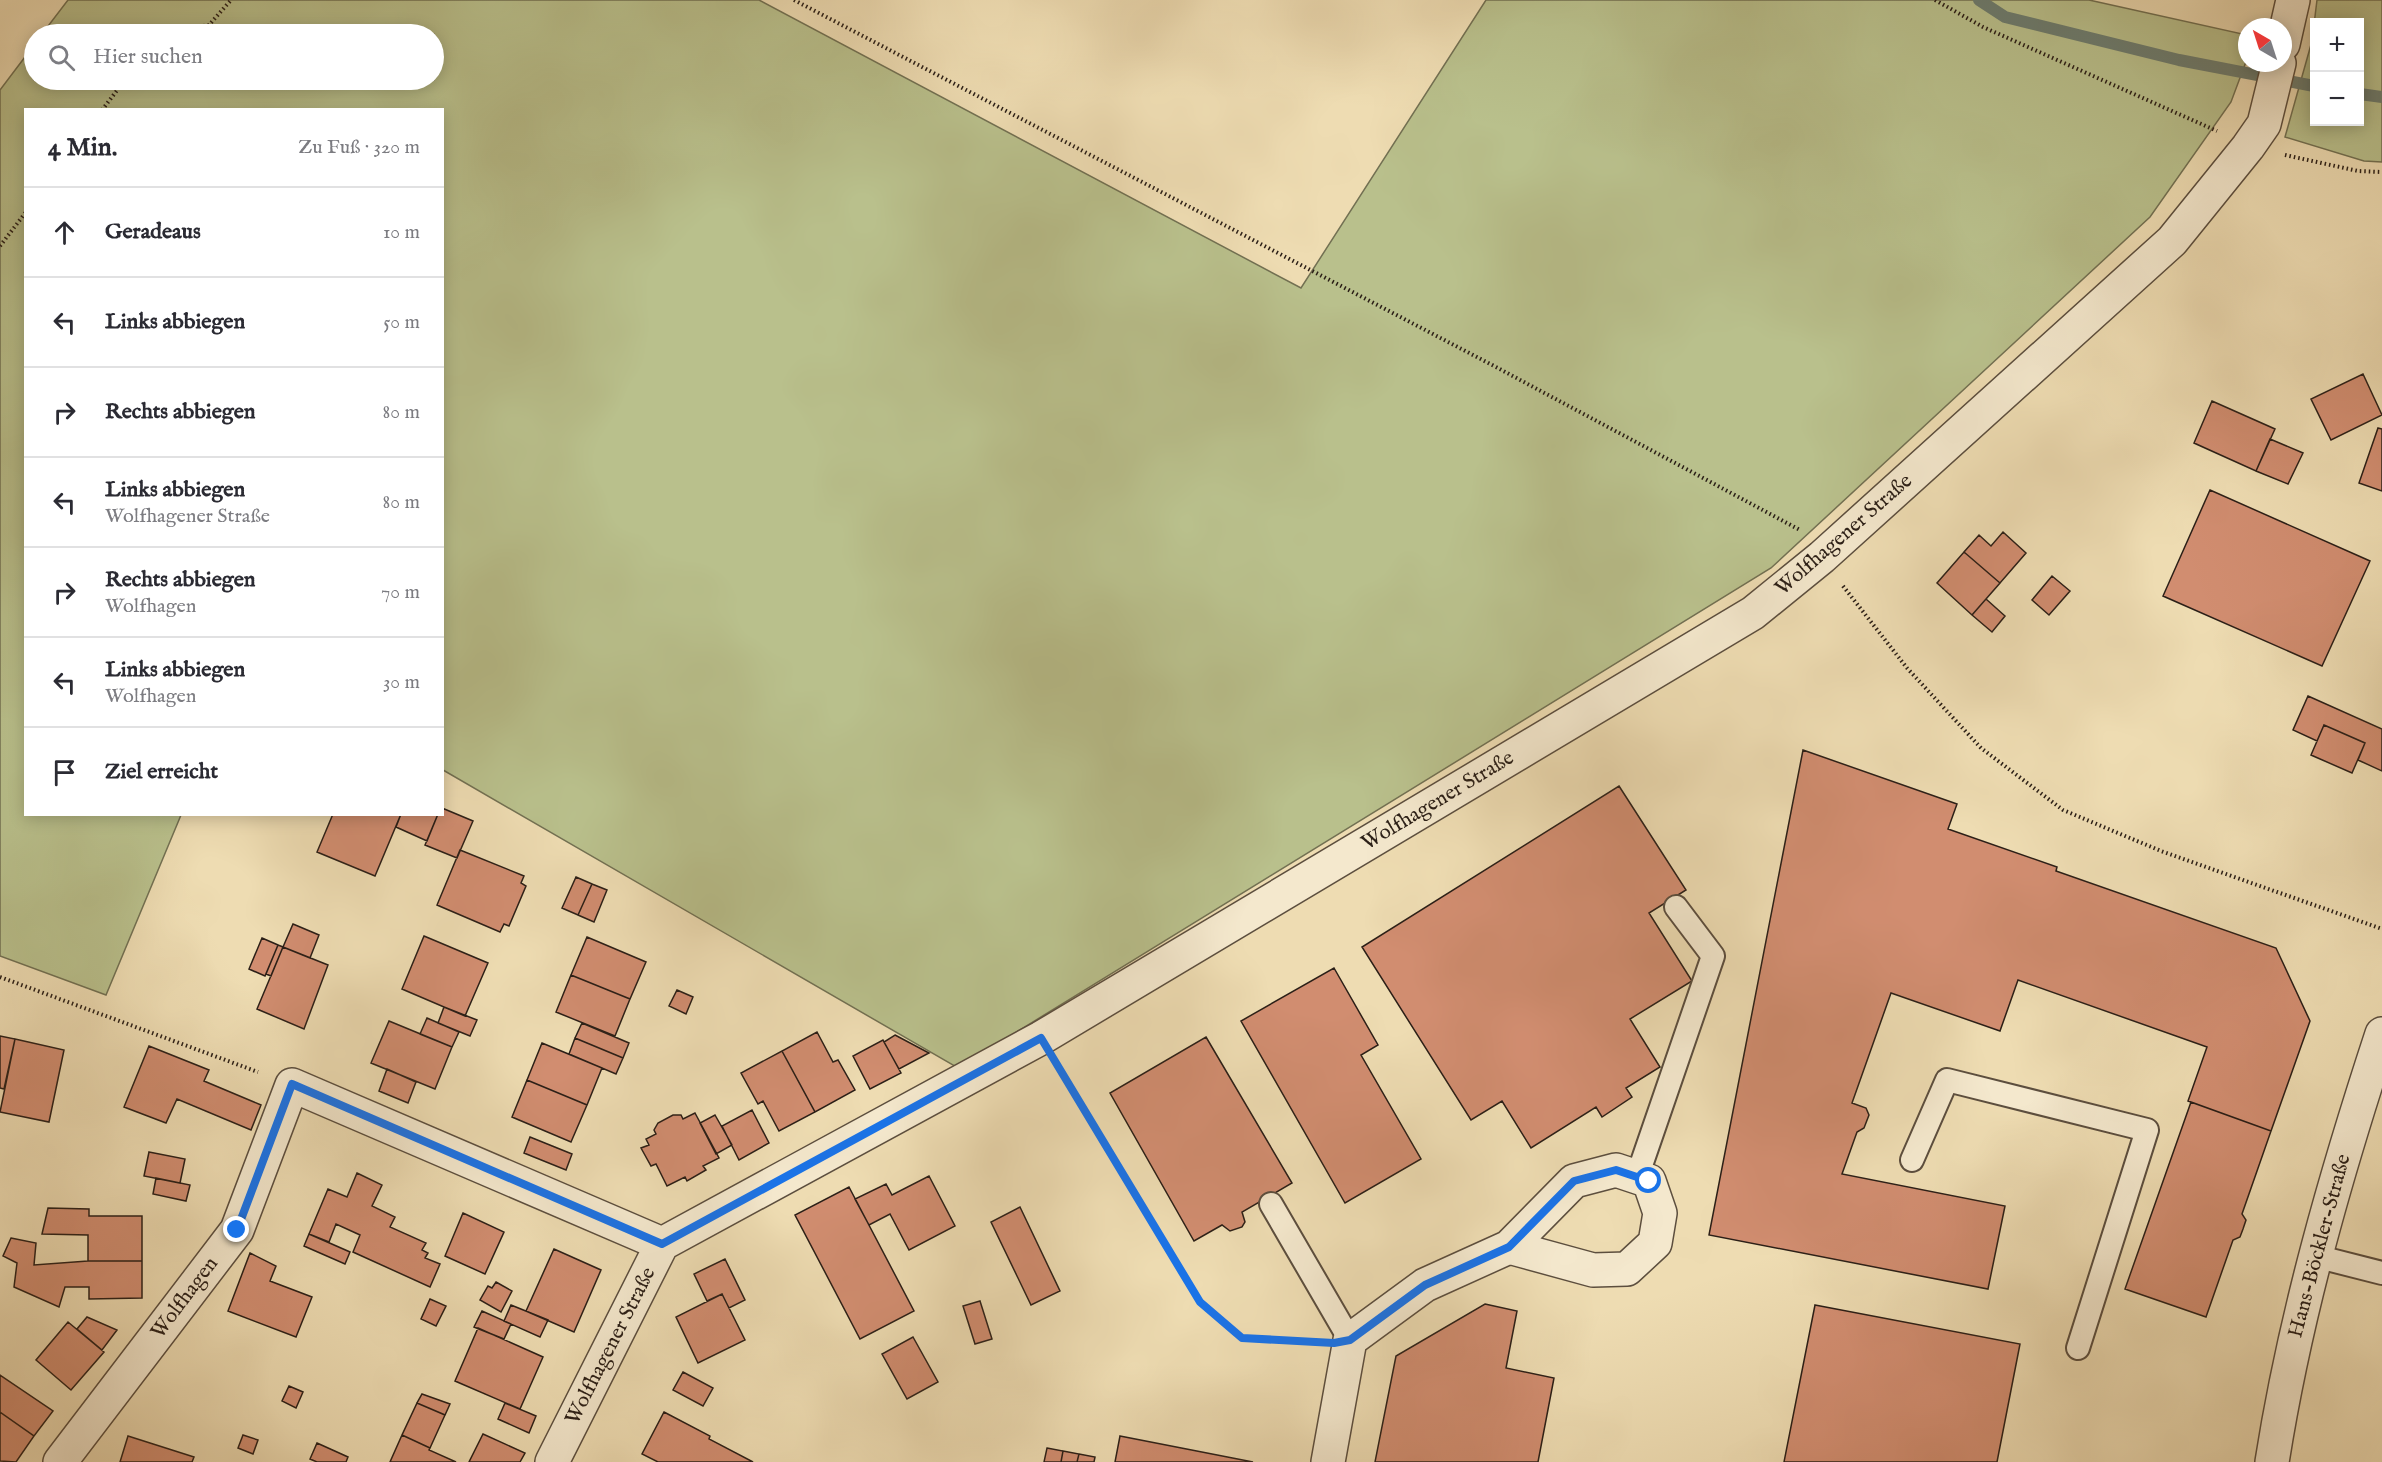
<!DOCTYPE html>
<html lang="de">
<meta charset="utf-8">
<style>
body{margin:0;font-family:"IM FELL English",serif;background:#f2f2f3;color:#2b2b33}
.controls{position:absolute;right:18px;top:18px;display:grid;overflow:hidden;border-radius:0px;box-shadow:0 3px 15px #0003}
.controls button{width:54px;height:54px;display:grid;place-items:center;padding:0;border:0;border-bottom:2px solid #e1e1e2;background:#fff;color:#2b2b33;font:30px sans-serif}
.compass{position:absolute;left:2238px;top:18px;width:54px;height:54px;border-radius:50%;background:#fff;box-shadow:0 3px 15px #0003;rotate:321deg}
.stop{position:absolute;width:18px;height:18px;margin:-14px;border:4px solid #1a73e8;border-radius:50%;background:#fff}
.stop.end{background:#1a73e8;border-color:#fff;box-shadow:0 2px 6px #0008}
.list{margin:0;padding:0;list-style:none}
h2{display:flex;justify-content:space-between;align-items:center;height:78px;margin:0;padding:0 24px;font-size:26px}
h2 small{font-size:20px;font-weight:400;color:#7c7c81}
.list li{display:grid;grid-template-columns:39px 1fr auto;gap:18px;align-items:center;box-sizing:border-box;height:90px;padding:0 24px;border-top:2px solid #e1e1e2}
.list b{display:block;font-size:22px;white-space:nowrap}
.list p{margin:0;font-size:20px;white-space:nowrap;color:#7c7c81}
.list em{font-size:20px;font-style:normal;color:#7c7c81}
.icon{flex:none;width:33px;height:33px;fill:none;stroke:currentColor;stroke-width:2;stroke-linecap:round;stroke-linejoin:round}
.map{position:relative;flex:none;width:2382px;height:1462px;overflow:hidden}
.search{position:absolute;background:#fff;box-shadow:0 3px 15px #0003;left:24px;top:24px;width:420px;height:66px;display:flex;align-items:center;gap:15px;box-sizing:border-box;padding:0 21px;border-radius:33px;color:#7c7c81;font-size:22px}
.panel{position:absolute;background:#fff;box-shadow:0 3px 15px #0003;left:24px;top:108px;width:420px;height:708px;border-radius:0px}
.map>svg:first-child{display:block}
.green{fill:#b9c08c;stroke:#727052;stroke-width:1.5;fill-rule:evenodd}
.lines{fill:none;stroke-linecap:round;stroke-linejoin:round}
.stream{stroke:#6d7d70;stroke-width:12}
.building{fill:#d18d70;stroke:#2b1f17;stroke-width:1.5}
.service-casing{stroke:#5c4e3e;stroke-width:26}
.minor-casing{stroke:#5c4e3e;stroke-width:36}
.path{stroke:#2b1f17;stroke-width:4;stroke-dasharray:1.5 3;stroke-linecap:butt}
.service{stroke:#f4e8cd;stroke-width:22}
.minor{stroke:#f4e8cd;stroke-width:33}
.route{stroke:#1a73e8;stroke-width:8}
.labels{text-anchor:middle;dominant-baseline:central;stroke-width:4.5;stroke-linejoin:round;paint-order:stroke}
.street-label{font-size:21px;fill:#2b1f17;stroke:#f4e8cd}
</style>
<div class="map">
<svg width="2382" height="1462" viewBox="0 0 2382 1462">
<rect width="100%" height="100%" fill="#eedcb2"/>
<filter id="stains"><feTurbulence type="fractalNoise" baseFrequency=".00333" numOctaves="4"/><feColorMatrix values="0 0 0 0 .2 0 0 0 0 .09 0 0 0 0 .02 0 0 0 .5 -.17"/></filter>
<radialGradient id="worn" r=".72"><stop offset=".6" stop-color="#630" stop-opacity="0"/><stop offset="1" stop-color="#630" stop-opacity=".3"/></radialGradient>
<path class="green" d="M68,0H759L1301,288L1486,0H2089L2247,35V59L2231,102L2150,217L1771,568L958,1068L443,770L442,110H26V814L181,815L106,995L0,956V90L34,45V80H434V34H42Z
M2317,0H2382V162L2364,161L2285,137L2312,41ZM2314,22H2360V122H2314Z"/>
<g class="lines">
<path class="stream" d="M1979,0L2005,17L2179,60L2314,86
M2360,94L2382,97"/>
</g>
<path class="building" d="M2363,374L2382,415L2331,440L2311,399Z
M2212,401L2275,429L2256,471L2194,443Z
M2378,428L2382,429V491L2359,483Z
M2270,439L2303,453L2288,484L2256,471Z
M2210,490L2370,561L2322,666L2163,596Z
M2003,532L2026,553L2000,583L1964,552L1979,535L1991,546Z
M1964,552L2000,583L1972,615L1937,583Z
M2052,576L2070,591L2049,615L2032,600Z
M1986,599L2005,616L1992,632L1972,615Z
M2308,696L2382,729V771L2358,760L2365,743L2324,725L2317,741L2293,730Z
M2324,725L2365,743L2352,773L2311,755Z
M1803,750L1957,804L1948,829L2057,867L2056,871L2276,948L2310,1021L2271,1131L2188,1101L2207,1047L2018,980L2000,1031L1891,993L1852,1103L1866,1108L1869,1115L1864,1128L1857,1132L1842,1174L2005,1206L1988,1289L1709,1235Z
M1619,786L1686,890L1649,913L1692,981L1630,1019L1660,1067L1626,1088L1632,1097L1602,1117L1596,1107L1531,1148L1502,1101L1471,1120L1362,947Z
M442,808L473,821L457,858L425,845L438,814H442Z
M333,814H401L375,876L317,852Z
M401,814H438L427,841L396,827Z
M460,850L524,876L521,883L526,886L509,926L504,924L500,932L437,905Z
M576,877L592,884L578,915L562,908Z
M592,884L607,890L594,922L578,915Z
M293,924L319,935L310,958L283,947Z
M424,936L488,963L465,1016L402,989Z
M587,937L646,962L630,999L571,975Z
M262,938L278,945L265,976L249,969Z
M278,945L283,947L271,976L266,974Z
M283,947L328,965L304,1029L257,1009Z
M1334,968L1378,1045L1361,1055L1421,1159L1345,1203L1241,1021Z
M571,975L630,999L615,1036L556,1012Z
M677,990L693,997L686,1014L669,1006Z
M444,1007L477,1020L470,1036L438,1023Z
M427,1018L459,1032L452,1047L420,1034Z
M389,1021L452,1047L435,1089L371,1063Z
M582,1023L629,1043L623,1058L575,1038Z
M817,1032L833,1062L838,1060L855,1090L815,1112L782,1051Z
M895,1035L929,1053L899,1069L884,1042Z
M0,1036L15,1039L4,1089L0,1088Z
M1206,1037L1292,1183L1242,1212L1245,1222L1242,1227L1230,1231L1222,1225L1194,1241L1110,1093Z
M575,1038L623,1058L616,1074L569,1054Z
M15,1039L64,1050L49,1122L0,1112Z
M883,1040L901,1073L870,1089L853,1056Z
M542,1043L602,1068L587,1105L527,1080Z
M149,1046L209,1070L204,1081L261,1105L251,1130L177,1099L166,1123L124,1107Z
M782,1051L815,1112L779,1131L763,1101L758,1104L741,1073Z
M387,1069L416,1082L408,1103L379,1091Z
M527,1080L587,1105L571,1142L512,1117Z
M2191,1102L2271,1131L2242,1214L2246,1220L2243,1229L2240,1237L2233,1240L2206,1317L2125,1289Z
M752,1110L769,1143L739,1160L722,1126Z
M695,1113L719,1158L703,1166L706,1170L687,1181L685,1177L667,1186L656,1164L651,1166L641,1148L649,1145L646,1139L656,1134L654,1130L658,1123L673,1115H681L683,1119Z
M715,1115L732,1145L716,1154L700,1123Z
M530,1137L572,1154L566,1170L524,1153Z
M149,1152L185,1159L180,1183L144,1176Z
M357,1173L382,1185L372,1206L395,1217L390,1227L426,1243L422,1250L428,1253L425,1258L440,1264L430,1287L353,1252L360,1235L336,1224L329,1242L309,1234L328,1189L347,1197Z
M929,1176L955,1226L909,1250L890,1214L869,1225L855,1199L886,1184L892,1195Z
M156,1178L190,1185L186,1201L153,1194Z
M849,1187L914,1311L860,1339L795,1215Z
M1020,1207L1060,1291L1031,1305L991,1222Z
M48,1208L89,1209V1216H142V1261H88V1235L42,1234Z
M463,1213L504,1232L485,1274L445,1256Z
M309,1234L350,1252L345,1264L304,1246Z
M11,1238L36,1243L34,1265L88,1261H142V1298L89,1299V1287H65L59,1307L14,1287L17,1263L3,1256Z
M554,1249L601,1270L574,1332L526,1311Z
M250,1253L276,1266L270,1281L312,1297L296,1337L228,1311Z
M725,1259L745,1300L729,1308L722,1294L707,1301L694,1274Z
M496,1282L512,1291L501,1312L480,1300L488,1286L492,1288Z
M722,1294L745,1340L698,1363L676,1317Z
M430,1299L446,1306L436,1326L421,1319Z
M980,1301L992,1339L975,1344L963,1306Z
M1485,1304L1517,1311L1506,1368L1554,1378L1538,1462H1375L1396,1356Z
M511,1305L548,1320L540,1337L504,1321Z
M1815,1305L2020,1344L1997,1462H1784Z
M482,1311L511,1324L504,1339L474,1327Z
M87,1317L117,1330L102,1350L77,1329Z
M68,1322L104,1352L71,1390L36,1360Z
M478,1328L543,1357L520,1409L455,1381Z
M913,1337L938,1382L907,1399L882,1354Z
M683,1372L713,1388L703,1406L673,1390Z
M0,1375L53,1411L34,1436L0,1412Z
M289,1386L303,1392L296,1408L282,1401Z
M422,1394L450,1404L445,1415L417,1403Z
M417,1403L445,1415L430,1448L402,1435Z
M505,1403L536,1416L529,1433L498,1419Z
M0,1412L34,1436L16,1462L0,1461Z
M664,1412L710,1436L709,1439L753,1462H658L642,1454Z
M483,1434L525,1453L520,1462H469Z
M243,1435L258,1440L253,1454L238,1448Z
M402,1435L430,1448L429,1450L456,1462H390Z
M128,1436L194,1457L192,1462H120Z
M1120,1436L1253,1462H1115Z
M317,1443L348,1457L346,1462H317L310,1459Z
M1047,1448L1063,1451L1061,1462H1044Z
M1063,1451L1079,1454L1077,1462H1061Z
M1079,1454L1095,1457L1094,1462H1077Z"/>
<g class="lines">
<defs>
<path id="service" d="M1912,1160L1947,1080L2147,1130L2078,1348
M1637,1177L1713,956L1676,907
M1271,1204L1350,1340
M2315,1256L2382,1273"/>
<path id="minor" d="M2283,44L2293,0
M60,1462L237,1230L292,1085L662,1244
M552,1462L662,1244L1041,1038L1753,613L1822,557L2172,241L2248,147L2264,124L2279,63
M1328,1462L1350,1340L1425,1285L1509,1247L1574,1181L1616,1170L1649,1181L1660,1213L1655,1243L1627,1269L1593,1270L1509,1247
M2272,1462C2295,1316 2336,1174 2382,1034"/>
</defs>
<use href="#service" class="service-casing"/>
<use href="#minor" class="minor-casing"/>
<path class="path" d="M794,0L1496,367L1800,530
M1935,0L1983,27L2217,131
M159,34L209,25L231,0
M102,110L125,80
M2285,155L2358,171L2382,172
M0,246L26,212
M1843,586L1907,668L1981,748L2063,810L2161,851L2382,929
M0,977L258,1072
M1060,1069L1200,1302L1242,1338L1312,1342"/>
<use href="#service" class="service"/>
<use href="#minor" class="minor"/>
</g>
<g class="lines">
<path class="route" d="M237,1230L292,1084L662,1244L1041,1038L1200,1302L1242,1338L1334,1343L1350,1340L1425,1285L1509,1247L1574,1181L1616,1170L1649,1181"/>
</g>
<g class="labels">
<g class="street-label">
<text transform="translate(1844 535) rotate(-41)">Wolfhagener Straße</text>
<text transform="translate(1438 801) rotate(-31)">Wolfhagener Straße</text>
<text transform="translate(2320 1246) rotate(-75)">Hans-Böckler-Straße</text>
<text transform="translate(185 1298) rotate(-53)">Wolfhagen</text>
<text transform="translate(611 1346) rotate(-63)">Wolfhagener Straße</text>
</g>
</g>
<rect width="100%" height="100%" filter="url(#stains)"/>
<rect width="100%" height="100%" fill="url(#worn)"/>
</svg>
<div class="controls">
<button>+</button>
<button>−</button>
</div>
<svg class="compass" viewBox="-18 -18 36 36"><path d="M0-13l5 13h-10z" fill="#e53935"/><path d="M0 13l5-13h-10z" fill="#7c7c81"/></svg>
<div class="stop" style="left:1649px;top:1181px"></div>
<div class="stop end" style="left:237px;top:1230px"></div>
<div class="search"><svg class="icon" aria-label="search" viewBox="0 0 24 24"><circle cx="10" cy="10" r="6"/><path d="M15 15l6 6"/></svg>Hier suchen</div>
<section class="panel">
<h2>4 Min.<small>Zu Fuß · 320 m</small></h2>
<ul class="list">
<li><svg class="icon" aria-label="ahead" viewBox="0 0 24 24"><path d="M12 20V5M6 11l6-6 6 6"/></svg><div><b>Geradeaus</b></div><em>10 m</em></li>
<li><svg class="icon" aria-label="left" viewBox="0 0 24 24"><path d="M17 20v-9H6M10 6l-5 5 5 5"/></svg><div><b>Links abbiegen</b></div><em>50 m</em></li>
<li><svg class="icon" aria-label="right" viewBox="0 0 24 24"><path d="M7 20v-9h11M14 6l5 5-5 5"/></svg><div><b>Rechts abbiegen</b></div><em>80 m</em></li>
<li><svg class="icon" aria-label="left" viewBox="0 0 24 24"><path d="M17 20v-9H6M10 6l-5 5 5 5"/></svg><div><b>Links abbiegen</b><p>Wolfhagener Straße</p></div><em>80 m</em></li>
<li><svg class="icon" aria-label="right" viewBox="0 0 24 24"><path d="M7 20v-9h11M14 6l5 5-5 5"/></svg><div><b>Rechts abbiegen</b><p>Wolfhagen</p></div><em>70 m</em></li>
<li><svg class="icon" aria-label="left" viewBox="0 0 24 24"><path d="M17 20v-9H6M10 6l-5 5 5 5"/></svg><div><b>Links abbiegen</b><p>Wolfhagen</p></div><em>30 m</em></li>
<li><svg class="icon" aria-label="arrive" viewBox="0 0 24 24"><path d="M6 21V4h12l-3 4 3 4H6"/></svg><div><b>Ziel erreicht</b></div></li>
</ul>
</section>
</div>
